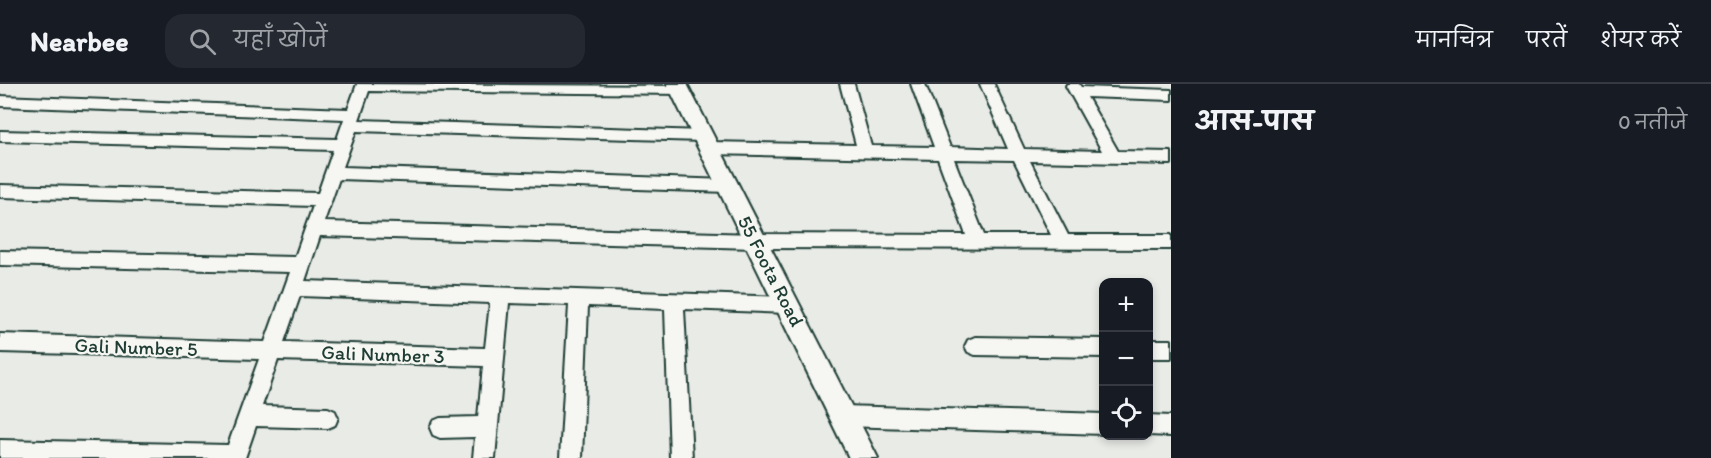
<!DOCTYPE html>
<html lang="hi">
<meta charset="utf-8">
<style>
body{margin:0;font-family:Itim,"Playpen Sans Deva",sans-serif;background:#242831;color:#f1f3f6}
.controls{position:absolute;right:18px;bottom:18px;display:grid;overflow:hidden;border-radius:12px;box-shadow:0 3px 9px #0003}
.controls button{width:54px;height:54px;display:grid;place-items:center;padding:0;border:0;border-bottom:2px solid #363941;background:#171b24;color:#f1f3f6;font:30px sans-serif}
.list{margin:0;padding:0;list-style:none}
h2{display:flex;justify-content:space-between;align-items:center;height:78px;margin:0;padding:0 24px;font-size:26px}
h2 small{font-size:20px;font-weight:400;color:#9ea1a6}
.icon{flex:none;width:33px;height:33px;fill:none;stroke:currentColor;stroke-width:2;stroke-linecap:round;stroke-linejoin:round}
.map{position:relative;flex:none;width:1171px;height:374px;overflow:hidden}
header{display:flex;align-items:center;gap:36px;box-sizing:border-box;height:84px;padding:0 30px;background:#171b24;border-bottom:2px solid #363941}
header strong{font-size:28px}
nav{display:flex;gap:33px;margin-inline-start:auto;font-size:21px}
.search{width:420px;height:54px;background:#242831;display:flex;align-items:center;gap:15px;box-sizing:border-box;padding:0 21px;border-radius:18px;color:#9ea1a6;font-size:22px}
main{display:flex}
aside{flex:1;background:#171b24}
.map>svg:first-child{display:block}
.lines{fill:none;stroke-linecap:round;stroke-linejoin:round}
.street-casing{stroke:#1f3d34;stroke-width:4}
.secondary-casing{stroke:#1f3d34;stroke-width:4}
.street{fill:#f6f6f2;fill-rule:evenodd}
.secondary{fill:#f6f6f2;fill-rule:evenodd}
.labels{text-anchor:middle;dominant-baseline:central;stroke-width:4.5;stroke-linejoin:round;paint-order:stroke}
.street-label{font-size:20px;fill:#1f3d34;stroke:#f6f6f2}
</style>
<header>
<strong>Nearbee</strong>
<div class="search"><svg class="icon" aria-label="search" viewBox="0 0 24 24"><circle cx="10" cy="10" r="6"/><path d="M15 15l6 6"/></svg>यहाँ खोजें</div>
<nav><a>मानचित्र</a><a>परतें</a><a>शेयर करें</a></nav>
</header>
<main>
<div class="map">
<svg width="1171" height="374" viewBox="0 0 1171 374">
<rect width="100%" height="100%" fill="#e9ebe7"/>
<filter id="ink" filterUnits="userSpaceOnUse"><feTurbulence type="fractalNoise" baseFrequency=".0167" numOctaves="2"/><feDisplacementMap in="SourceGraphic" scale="12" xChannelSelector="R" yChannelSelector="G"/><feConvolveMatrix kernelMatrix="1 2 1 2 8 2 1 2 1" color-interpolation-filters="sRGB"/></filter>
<g filter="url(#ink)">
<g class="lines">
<defs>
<path id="street" d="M357,0L680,2L685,4L687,7L685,10L369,7L359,36L703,47L708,48L711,52L708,56L703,57L356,47L343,83L728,96L734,98L736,102L734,106L728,108L339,95L324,138L755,150L966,151L938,75L709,70L703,68L701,64L703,60L709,58L856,61L840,0H854L871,62L934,63L911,0H925L950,63L1008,65L980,0H994L1024,65L1102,67L1066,2L1067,0H1079L1081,3L1171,6V16L1087,13L1118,67L1171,68V80L1030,77L1068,151H1171V165L755,164L320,152L305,197L788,213L795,215L797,221L795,227L788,229L684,225L692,374H670L665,225L588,222L582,374H560L569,221L509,219L495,374H473L475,353L440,354L433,351L430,344L433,337L440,334L478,333L483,282L278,276L262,322L328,324L335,327L338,334L335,341L328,344L256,342L245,374H0V356L228,361L259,275L0,268V250L265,258L290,188L0,181V167L295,173L313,122L0,113V101L318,109L333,66L0,57V47L337,55L344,35L0,22V12L348,25ZM954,75L1014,76L1051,151H984ZM300,212L490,219L485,264L284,258Z
M975,253L1104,255V273L975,271L968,268L965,262L968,256Z
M1148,256H1171V274H1148Z
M843,322L1104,330V350L843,342L836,339L833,332L836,325Z
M1148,331L1171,332V352L1148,351Z"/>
<path id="secondary" d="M667,0H687L878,374H849Z"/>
</defs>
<use href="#street" class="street-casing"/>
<use href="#secondary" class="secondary-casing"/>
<use href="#street" class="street"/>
<use href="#secondary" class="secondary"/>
</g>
</g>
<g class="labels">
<g class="street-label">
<text transform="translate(771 187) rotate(63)">55 Foota Road</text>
<text transform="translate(136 263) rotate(2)">Gali Number 5</text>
<text transform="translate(383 270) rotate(2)">Gali Number 3</text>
</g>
</g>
</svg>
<div class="controls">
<button>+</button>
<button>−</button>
<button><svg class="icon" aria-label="locate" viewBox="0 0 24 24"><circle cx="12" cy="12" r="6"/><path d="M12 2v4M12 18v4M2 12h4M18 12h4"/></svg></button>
</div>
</div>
<aside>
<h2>आस-पास<small>0 नतीजे</small></h2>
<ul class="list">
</ul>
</aside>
</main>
